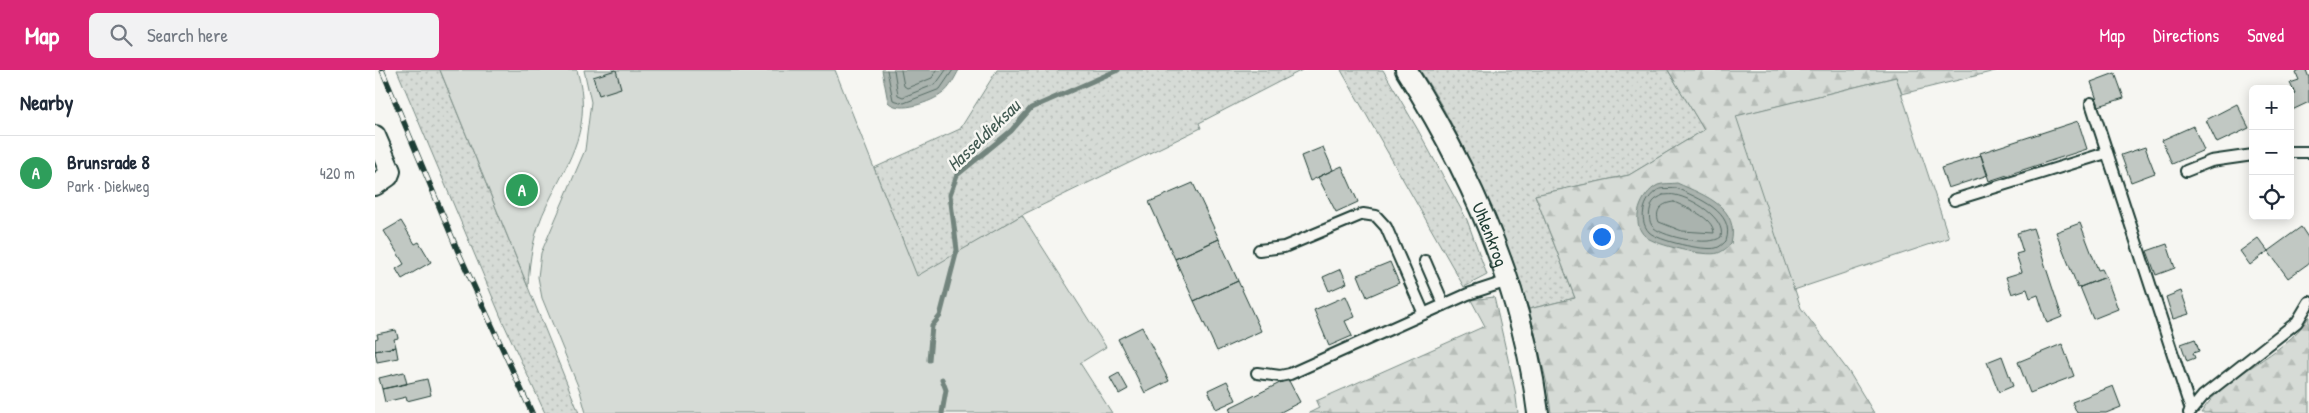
<!DOCTYPE html>
<meta charset="utf-8">
<style>
body{margin:0;font-family:"Patrick Hand",sans-serif;background:#f2f2f3;color:#1f2937}
.controls{position:absolute;right:15px;top:15px;display:grid;overflow:hidden;border-radius:8px;box-shadow:0 2px 12px #0003}
.controls button{width:45px;height:45px;display:grid;place-items:center;padding:0;border:0;border-bottom:1px solid #e0e1e3;background:#fff;color:#1f2937;font:25px sans-serif}
.you{position:absolute;left:1226px;top:166px;width:18px;height:18px;margin:-12px;border:4px solid #fff;border-radius:50%;background:#1a73e8;box-shadow:0 0 0 8px #1a73e833}
.badge{display:grid;place-items:center;width:32px;height:32px;border-radius:50%;background:#db2777;color:#fff;font-size:16px;font-weight:700}
.pin{position:absolute;translate:-50% -50%;border:2px solid #fff;box-shadow:0 1px 5px #0006}
.list{margin:0;padding:0;list-style:none}
h2{display:flex;justify-content:space-between;align-items:center;height:65px;margin:0;padding:0 20px;font-size:21px}
h2 small{font-size:16px;font-weight:400;color:#747a83}
.list li{display:grid;grid-template-columns:32px 1fr auto;gap:15px;align-items:center;box-sizing:border-box;height:75px;padding:0 20px;border-top:1px solid #e0e1e3}
.list b{display:block;font-size:19px;white-space:nowrap}
.list p{margin:0;font-size:16px;white-space:nowrap;color:#747a83}
.list em{font-size:16px;font-style:normal;color:#747a83}
.icon{flex:none;width:28px;height:28px;fill:none;stroke:currentColor;stroke-width:2;stroke-linecap:round;stroke-linejoin:round}
.map{position:relative;flex:none;width:1934px;height:343px;overflow:hidden}
header{display:flex;align-items:center;gap:30px;box-sizing:border-box;height:70px;padding:0 25px;background:#db2777;color:#fff}
header strong{font-size:24px}
nav{display:flex;gap:28px;margin-inline-start:auto;font-size:18px}
.search{width:350px;height:45px;background:#f2f2f3;display:flex;align-items:center;gap:12px;box-sizing:border-box;padding:0 18px;border-radius:8px;color:#747a83;font-size:19px}
main{display:flex}
aside{flex:1;background:#fff}
.map>svg:first-child{display:block}
.grass{fill:url(#grass-dots);stroke:#7a8c85}
.forest{fill:url(#forest-firs);stroke:#7a8c85}
.garden{fill:#d6dbd6;stroke:#7a8c85}
.water{fill:#aab3ae;stroke:#72847d}
.lines{fill:none;stroke-linecap:round;stroke-linejoin:round}
.shore{stroke:#576c65;stroke-width:1}
.stream{stroke:#72847d;stroke-width:5}
.building{fill:#c1c8c3;stroke:#1f3d34}
.service-casing{stroke:#1f3d34;stroke-width:14}
.minor-casing{stroke:#1f3d34;stroke-width:24}
.service{stroke:#f6f6f2;stroke-width:10}
.minor{stroke:#f6f6f2;stroke-width:20}
.rail-casing{stroke:#1f3d34;stroke-width:5.5}
.rail{stroke:#f6f6f2;stroke-width:4;stroke-dasharray:11;stroke-linecap:butt}
.labels{text-anchor:middle;dominant-baseline:central;stroke-width:5;stroke-linejoin:round;paint-order:stroke}
.street-label{font-size:18px;fill:#1f3d34;stroke:#f6f6f2}
.water-label{font-size:19px;font-style:italic;fill:#425a52;stroke:#f6f6f2}
</style>
<header>
<strong>Map</strong>
<div class="search"><svg class="icon" aria-label="search" viewBox="0 0 24 24"><circle cx="10" cy="10" r="6"/><path d="M15 15l6 6"/></svg>Search here</div>
<nav><a>Map</a><a>Directions</a><a>Saved</a></nav>
</header>
<main>
<aside>
<h2>Nearby<small></small></h2>
<ul class="list">
<li><span class="badge" style="background:#2e9e5b">A</span><div><b>Brunsrade 8</b><p>Park · Diekweg</p></div><em>420 m</em></li>
</ul>
</aside>
<div class="map">
<svg width="1934" height="343" viewBox="0 0 1934 343">
<defs>
<pattern id="grass-dots" width="8" height="8" patternUnits="userSpaceOnUse" patternTransform="scale(1.25)"><rect width="8" height="8" fill="#d6dbd6"/><path d="M2 2h.1M6 6h.1" fill="none" stroke="#b7bdb8" stroke-width="1.8" stroke-linecap="round"/></pattern>
<pattern id="forest-firs" width="22" height="20" patternUnits="userSpaceOnUse" patternTransform="scale(1.25)"><rect width="22" height="20" fill="#d6dbd6"/><path d="M5 1l3.5 6h-7zM16 11l3.5 6h-7z" fill="#b7bdb8"/></pattern>
</defs>
<rect width="100%" height="100%" fill="#f6f6f2"/>
<filter id="ink" filterUnits="userSpaceOnUse"><feTurbulence type="fractalNoise" baseFrequency=".02" numOctaves="2"/><feDisplacementMap in="SourceGraphic" scale="10" xChannelSelector="R" yChannelSelector="G"/><feConvolveMatrix kernelMatrix="1 2 1 2 8 2 1 2 1" color-interpolation-filters="sRGB"/></filter>
<g filter="url(#ink)">
<path class="grass" d="M22,0H65L204,343H170L128,252Z
M622,0H927L824,53L826,58L647,145L542,207L499,98L585,59Z
M966,0H1008L1043,60L1092,150L1112,205L1089,217Z
M1045,0H1293L1329,60L1254,105L1160,125L1200,228L1154,239C1123,155 1094,75 1045,0Z"/>
<path class="forest" d="M1293,0H1624L1527,24L1521,7L1362,46L1426,238L1474,302L1499,343H1176L1172,314L1154,239L1200,228L1160,125L1254,105L1329,60Z
M1119,227L1140,320L1143,343H934L944,338L941,331L1110,256L1096,230Z
M1934,247V343H1826C1852,301 1908,288 1934,247Z"/>
<path class="garden" d="M65,0H202C218,57 196,86 172,135C159,161 154,189 153,217Z
M209,0H460L542,206L647,145L731,277L705,293L737,343H211L205,321L167,228L163,207L166,183L210,80L216,32Z
M1521,7L1574,168L1419,220L1361,46Z"/>
<path class="water" d="M507,0H584C580,7 575,18 568,23C557,32 524,44 513,32Z
M1302,113C1331,126 1365,137 1356,174C1353,177 1347,182 1343,183C1331,187 1281,175 1271,167C1254,153 1266,123 1283,115C1288,113 1296,114 1302,113Z"/>
<g class="lines">
<path class="shore" d="M512,0L518,30L529,33L565,19L578,0
M519,0L523,25L528,27L561,14L571,0
M526,0L529,16L532,18L557,8L562,0
M1301,118C1323,128 1361,142 1351,171C1349,173 1345,177 1341,178C1329,181 1283,171 1274,162C1262,149 1270,125 1285,119C1290,118 1296,119 1301,118Z
M1288,125C1292,125 1297,124 1300,125C1317,128 1351,148 1346,167C1334,177 1290,167 1279,158C1272,152 1274,138 1278,132C1280,129 1285,127 1288,125Z
M1299,132C1312,138 1338,147 1339,163L1307,161L1284,152C1279,140 1287,133 1299,132Z"/>
<path class="stream" d="M554,290L557,256L565,246L582,180L575,125L582,105L636,61L656,38L743,0
M567,309L571,320L567,343"/>
</g>
<path class="building" d="M241,0L246,18L224,25L218,7Z
M1926,0H1931L1934,8V32L1915,41V27L1920,24L1915,13L1924,10L1921,3Z
M1740,3L1749,28L1724,36L1716,12Z
M1862,34L1874,58L1842,73L1831,50Z
M1703,51L1712,79L1614,111L1605,83Z
M1818,56L1829,80L1797,94L1787,70Z
M948,77L958,100L935,111L926,86Z
M1770,77L1780,103L1756,112L1746,85Z
M1606,85L1613,105L1573,118L1566,98Z
M967,96L983,132L961,142L943,107Z
M818,113L844,169L800,189L774,132Z
M26,151L40,174L44,172L56,192L27,209L21,199L29,194L9,161Z
M1705,153L1723,200L1727,199L1731,207L1703,218L1681,162Z
M1926,157L1934,169V193L1913,208L1893,181Z
M1658,158L1687,247L1672,253L1663,225L1655,228L1652,219L1637,224L1631,207L1647,202L1641,184L1648,182L1642,163Z
M1883,168L1893,181L1875,195L1865,181Z
M844,169L863,211L819,231L800,189Z
M1792,174L1800,198L1781,205L1772,181Z
M1015,192L1024,213L992,227L983,205Z
M966,199L972,213L954,221L948,207Z
M1731,207L1743,239L1718,249L1705,217Z
M863,211L886,261L842,281L819,231Z
M1806,221L1814,244L1798,249L1791,227Z
M971,226L980,247L970,251L977,266L954,276L939,240Z
M767,257L794,311L770,323L743,269Z
M21,260L23,268L19,269L21,277L0,281V269L3,268L2,264Z
M1820,269L1824,281L1818,283L1820,288L1812,291L1806,274Z
M1687,274L1699,306L1655,323L1643,292Z
M21,277L23,288L2,292L0,281Z
M1627,286L1638,316L1624,322L1612,292Z
M29,302L32,314L7,319L4,308Z
M744,303L753,319L744,324L735,308Z
M52,309L56,325L32,331L31,327L10,332L7,319Z
M913,309L925,332L904,343H856L854,338Z
M852,311L861,330L841,339L833,320Z
M1738,316L1746,337L1731,343H1702L1697,332Z"/>
<g class="lines">
<defs>
<path id="service" d="M1716,33L1816,340
M1915,82H1934
M1811,101L1836,91L1878,85
M1579,130L1731,83
M884,180L909,177L988,144L1001,146L1011,157L1049,244
M1050,191L1069,235
M882,303L905,306L915,304L1093,224L1133,211
M1814,343L1828,326L1922,252L1934,232"/>
<g id="minor">
<path id="s1" d="M1031,0C1097,105 1148,219 1163,343"/>
<path d="M0,66L15,101L13,106L0,115"/>
</g>
</defs>
<use href="#service" class="service-casing"/>
<use href="#minor" class="minor-casing"/>
<use href="#service" class="service"/>
<use href="#minor" class="minor"/>
<defs>
<path id="rail" d="M7,0L82,179L157,343"/>
</defs>
<use href="#rail" class="rail-casing"/>
<use href="#rail" class="rail"/>
</g>
</g>
<g class="labels">
<g class="street-label">
<text stroke="none"><textPath href="#s1" startOffset="185">Uhlenkrog</textPath></text>
</g>
<g class="water-label">
<text transform="translate(608 65) rotate(-44)">Hasseldieksau</text>
</g>
</g>
</svg>
<div class="controls">
<button>+</button>
<button>−</button>
<button><svg class="icon" aria-label="locate" viewBox="0 0 24 24"><circle cx="12" cy="12" r="6"/><path d="M12 2v4M12 18v4M2 12h4M18 12h4"/></svg></button>
</div>
<div class="you"></div>
<div class="pin badge" style="left:147px;top:120px;background:#2e9e5b">A</div>
</div>
</main>
